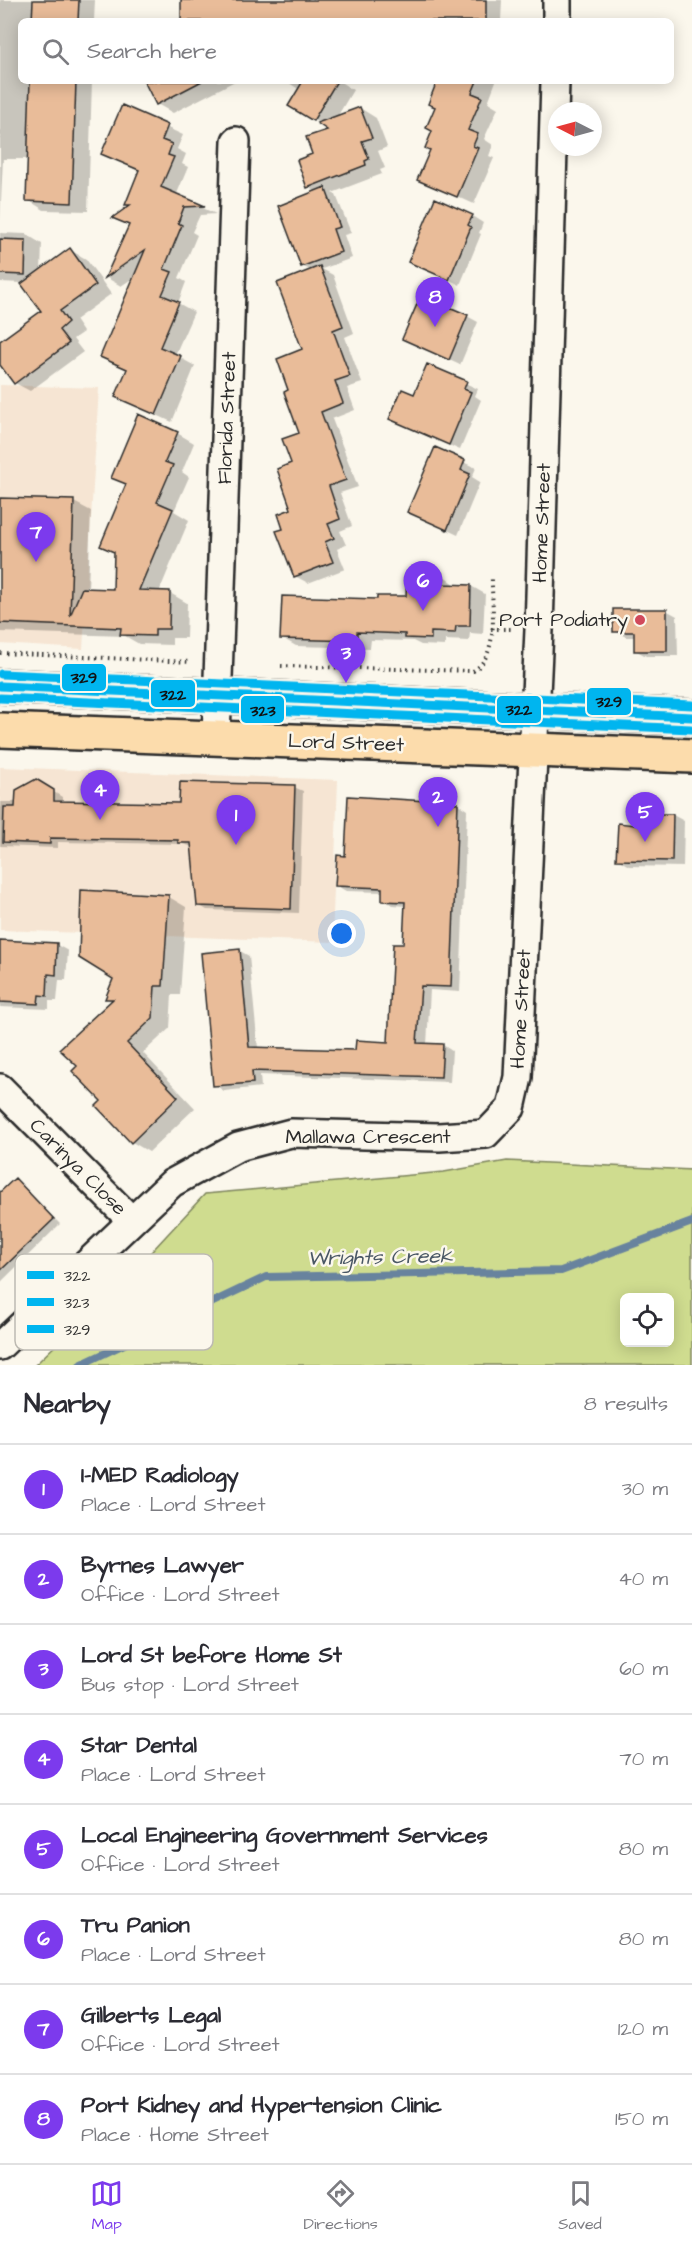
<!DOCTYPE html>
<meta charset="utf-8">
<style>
body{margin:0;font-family:"Architects Daughter",sans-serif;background:#f7f7f7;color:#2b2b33}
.controls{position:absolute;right:18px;bottom:18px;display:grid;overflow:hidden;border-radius:9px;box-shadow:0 3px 15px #0003}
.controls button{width:54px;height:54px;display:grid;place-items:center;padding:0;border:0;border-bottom:2px solid #e1e1e2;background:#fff;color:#2b2b33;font:30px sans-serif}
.compass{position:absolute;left:548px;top:102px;width:54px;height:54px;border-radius:50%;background:#fff;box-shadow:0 3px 15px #0003;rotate:276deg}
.you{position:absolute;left:342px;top:934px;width:21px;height:21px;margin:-15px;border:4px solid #fff;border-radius:50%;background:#1a73e8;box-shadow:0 0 0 9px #1a73e833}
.badge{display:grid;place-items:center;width:39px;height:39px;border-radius:50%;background:#7c3aed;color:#fff;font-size:20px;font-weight:700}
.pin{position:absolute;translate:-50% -50px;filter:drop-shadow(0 2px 3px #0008)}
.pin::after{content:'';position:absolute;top:32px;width:21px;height:18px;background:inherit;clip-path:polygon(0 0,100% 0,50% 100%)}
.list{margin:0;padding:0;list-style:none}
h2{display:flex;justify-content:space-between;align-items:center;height:78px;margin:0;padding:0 24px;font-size:26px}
h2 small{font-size:20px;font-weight:400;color:#7c7c81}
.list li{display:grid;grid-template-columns:39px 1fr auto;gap:18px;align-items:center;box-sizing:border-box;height:90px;padding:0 24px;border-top:2px solid #e1e1e2}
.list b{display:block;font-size:22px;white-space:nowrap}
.list p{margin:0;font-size:20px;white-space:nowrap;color:#7c7c81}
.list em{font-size:20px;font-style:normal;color:#7c7c81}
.icon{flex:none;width:33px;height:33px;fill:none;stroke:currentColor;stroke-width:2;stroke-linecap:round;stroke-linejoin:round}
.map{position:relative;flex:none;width:692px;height:1365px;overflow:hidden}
.search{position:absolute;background:#fff;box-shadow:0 3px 15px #0003;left:18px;right:18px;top:18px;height:66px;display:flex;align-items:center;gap:15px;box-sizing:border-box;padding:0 21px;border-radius:9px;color:#7c7c81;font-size:22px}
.sheet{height:798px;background:#fff}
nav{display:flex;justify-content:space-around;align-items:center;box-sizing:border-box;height:84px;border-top:2px solid #e1e1e2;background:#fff;font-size:16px;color:#7c7c81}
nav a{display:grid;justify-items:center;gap:3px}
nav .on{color:#7c3aed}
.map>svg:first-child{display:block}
.built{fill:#f6e5d3}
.green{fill:#cfdc8f;stroke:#7d845d;stroke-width:1.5;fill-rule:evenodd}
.shadow{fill:#0003}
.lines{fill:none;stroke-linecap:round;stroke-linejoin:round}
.stream{stroke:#68839e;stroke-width:8}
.building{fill:#e9bc99;stroke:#2b2b2b;stroke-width:1.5}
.minor-casing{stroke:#2b2b2b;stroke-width:32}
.major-casing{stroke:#2b2b2b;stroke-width:38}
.path{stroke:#2b2b2b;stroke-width:4;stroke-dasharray:1.5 4.5;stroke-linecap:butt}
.minor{stroke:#fbf7ec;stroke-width:27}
.major{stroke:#fcdcac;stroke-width:33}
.bus-1-casing{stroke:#fbf7ec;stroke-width:14}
.bus-2-casing{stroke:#fbf7ec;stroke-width:14}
.bus-3-casing{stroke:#fbf7ec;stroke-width:14}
.bus-1{stroke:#00b5ef;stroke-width:9}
.bus-2{stroke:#00b5ef;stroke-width:9}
.bus-3{stroke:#00b5ef;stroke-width:9}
.poi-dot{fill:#d1495b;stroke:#fbf7ec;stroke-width:2}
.labels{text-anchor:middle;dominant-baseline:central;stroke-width:5;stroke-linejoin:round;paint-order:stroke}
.street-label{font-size:20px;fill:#2b2b2b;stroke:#fbf7ec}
.poi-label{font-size:20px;fill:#2b2b2b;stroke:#fbf7ec;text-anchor:end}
.water-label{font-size:21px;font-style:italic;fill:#4a5765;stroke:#fbf7ec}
.key{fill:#fbf7ec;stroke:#bdbab2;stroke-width:1.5}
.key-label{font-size:16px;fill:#2b2b2b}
.line-badge{stroke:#fbf7ec;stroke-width:2}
.pale-badge-label{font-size:16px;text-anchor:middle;font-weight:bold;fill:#111}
</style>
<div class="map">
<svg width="692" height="1365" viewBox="0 0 692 1365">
<rect width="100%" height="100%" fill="#fbf7ec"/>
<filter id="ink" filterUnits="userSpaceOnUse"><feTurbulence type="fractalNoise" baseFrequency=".0167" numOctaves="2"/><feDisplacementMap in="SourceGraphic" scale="12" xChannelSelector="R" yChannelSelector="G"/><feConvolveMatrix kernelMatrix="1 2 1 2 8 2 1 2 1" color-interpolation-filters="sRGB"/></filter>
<g filter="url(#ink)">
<path class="built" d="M0,385L99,388L83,649L0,644Z
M0,767L338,780L332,942L0,930Z"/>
<path class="green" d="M507,1161L692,1170V1365H35L141,1263L205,1194L444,1172ZM624,1298H670V1342H624Z"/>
<path class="shadow" d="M0,0H95L94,21H21V81H92L88,211L44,210L28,200L29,159H3L0,221Z
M183,0H502L501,21H182Z
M146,81H235L173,113L157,104Z
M286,81H339L353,90L337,117L360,108L376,118L387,147L378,151L385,168L380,170L382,174L332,193L336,195L351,233L344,235L352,258L322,269L333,275L354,333L345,337L362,383L347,388L355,410L332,419L358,487L340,493L352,526L340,531L346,545L337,549L345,569L308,583L295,576L285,529L293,509V464L301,434L290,391L304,350L312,271L302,266L317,192L308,187L314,155L330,130L290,105L300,90Z
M439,81H496L488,102L498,108L484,139L493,145L489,156L494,158L474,204L419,179L431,150Z
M122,107L183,135L177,149L186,154L182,164L188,167L176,196L216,214L200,215L192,232L197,235L179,278L186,282L178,303L194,312L175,355L195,366L172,422L117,397L128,370L102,357L136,276L121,286L107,278L129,226L115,218L130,206L127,204L140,172L103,153Z
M472,216L483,223L479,233L481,234L460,285L410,261Z
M0,233L26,234L42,244L41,272L70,250L86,259L111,294L75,320L83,332L73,339L83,352L30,391L15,383L0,363V343L44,310L22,283L0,282Z
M467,316L478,322L460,365L404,339Z
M428,366L478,389L475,396L481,400L460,450L391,419L415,396Z
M177,433L194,443L182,472L189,477L174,511L189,520L159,592L170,593L187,603L186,638H172V645L139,644L125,636L0,632V499L74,502L91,511L88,590L114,591L116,553L102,545L127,485L113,477Z
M435,449L476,468L472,477L480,482L458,535L409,512Z
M408,574L443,575L457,586H471L485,594L483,634L470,633L469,641L445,640V646L421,645L413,641L371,640L370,648L296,646L282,638L378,601L408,598Z
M666,610L677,616L678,656H646L635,650V637H626L615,631Z
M36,781L62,797V803L181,804L294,787L303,791L299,913L207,910L198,905L193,847L183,844L58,842V848L0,846V802H17Z
M458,804L467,810L460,992L430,990L427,1045H443L452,1051L450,1082L260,1075L261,1087L224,1091L215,1085L240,951L249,956L258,1048L357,1051L390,1043L405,945L406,906L393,905L383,900L384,892L346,891L337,886L347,857Z
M673,815L684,821L683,867L629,866L617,859L637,826Z
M169,897L186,907L180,995H172L170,1028L143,1053L195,1108L149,1152L132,1142L79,1066L113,1002L106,998Z
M0,942L57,945L68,951L66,980H59L57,1001H49V1009L0,1007Z
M15,1179L60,1224L0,1283V1194Z"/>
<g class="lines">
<path class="stream" d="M80,1365L266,1277L561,1271L692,1222"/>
</g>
<path class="building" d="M33,0H79L78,21H32Z
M181,0H486V21H181Z
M30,81H76L72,203L26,201Z
M144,81H202L156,105Z
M303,81H337L313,121L288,106Z
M437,81H477L472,93L482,97L468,130L478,134L473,146L478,148L457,197L417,180L430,150L425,148L432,131L426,128L435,107L428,104Z
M122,105L168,125L162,140L172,144L168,155L174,157L161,187L205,206L184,207L178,223L182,225L164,269L172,272L162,295L179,302L160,347L181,356L156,415L115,397L127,369L100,357L145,250L105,278L129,225L112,218L130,205H125L139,170L101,154Z
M360,107L372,138L362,141L369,159L365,161L366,165L307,188L297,160L312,154L306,137L327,130L317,123Z
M325,187L340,227L333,229L341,252L301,267L278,206Z
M435,198L473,215L468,225L471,227L449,280L408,262Z
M0,239L26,240L25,275L0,274Z
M70,248L96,285L60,311L68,322L59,330L69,343L14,384L0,365V341L41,311L21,284Z
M320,266L343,326L333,330L350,376L335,381L343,403L321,412L346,480L329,486L340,519L328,524L334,538L325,542L333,562L294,577L276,531L283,529L278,514L291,509L277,469L291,463L282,439L299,433L284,392L288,390L277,359L302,349L277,283Z
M421,295L468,315L449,360L402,339Z
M427,364L467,381L464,389L471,392L449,445L389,419L402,389L414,394Z
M138,414L178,432L165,462L173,465L157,502L173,509L139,590L170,591L169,629H155V636L120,635L121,628L0,623V498L74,500L70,616L82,588L113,589L114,552L100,546L126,484L111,478Z
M435,447L465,460L461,470L470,474L447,530L407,512Z
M407,572L443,573V584L471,585L470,626H456L455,633L431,632V639L405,638V634L357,632V641L280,639L282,596L377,599V596H406Z
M613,609H667V651H634V632H613Z
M36,779L54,790V801L179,803L180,782L295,785L291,909L197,906L191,843H178V840L50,838V844L3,842L4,807H15L16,790Z
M348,796L458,803L451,987L421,986L417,1043L443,1044L441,1077L252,1071L253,1083L213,1086L201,953L240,949L249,1047L355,1050L356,1040L388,1042L393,944H403L405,902L382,901V888L335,886L337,855L345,856Z
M637,814H673L672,861L616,860L618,823L635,825Z
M81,890L169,895L163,986H155L153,1018L127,1043L178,1097L131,1143L96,1106L101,1101L72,1071L77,1066L59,1049L113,999H105L113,979L79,958Z
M0,940L57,943L56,975L48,974L47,996L39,995L38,1004L0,1002Z
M15,1178L54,1219L0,1271V1192Z"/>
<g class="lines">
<defs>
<path id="minor" d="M557,21V0
M216,738L236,141
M0,1088L132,1221
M0,1346L172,1183L238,1147L291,1133L439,1137L486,1134L511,1108L518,1077L539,630L555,81"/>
<path id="major" d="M0,686L692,717
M0,730L692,756"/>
</defs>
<use href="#minor" class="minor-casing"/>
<use href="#major" class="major-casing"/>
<path class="path" d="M491,629H514
M0,653L191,662
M281,666L473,671C501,654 491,605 492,577"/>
<use href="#minor" class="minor"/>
<use href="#major" class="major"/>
<defs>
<path id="bus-1" d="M0,686L692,717"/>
<path id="bus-2" d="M0,698L691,729"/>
<path id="bus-3" d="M1,674L692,705"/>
</defs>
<use href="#bus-1" class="bus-1-casing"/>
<use href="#bus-2" class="bus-2-casing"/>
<use href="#bus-3" class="bus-3-casing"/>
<use href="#bus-1" class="bus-1"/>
<use href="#bus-2" class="bus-2"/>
<use href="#bus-3" class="bus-3"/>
</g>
</g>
<circle class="poi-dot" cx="640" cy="620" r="6"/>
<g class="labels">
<g class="street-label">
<text transform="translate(227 418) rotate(-88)">Florida Street</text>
<text transform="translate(542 523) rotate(-88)">Home Street</text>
<text transform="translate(346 743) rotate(2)">Lord Street</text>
<text transform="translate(521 1009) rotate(-87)">Home Street</text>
<text x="368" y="1137">Mallawa Crescent</text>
<text transform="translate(78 1167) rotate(45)">Carinya Close</text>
</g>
<g class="poi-label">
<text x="628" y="620">Port Podiatry</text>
</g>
<g class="water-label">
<text transform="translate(380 1257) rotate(-1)">Wrights Creek</text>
</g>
</g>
<rect x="15" y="1254" width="198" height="96" rx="9" class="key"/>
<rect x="27" y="1271" width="27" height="8" fill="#00b5ef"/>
<rect x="27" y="1298" width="27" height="8" fill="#00b5ef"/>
<rect x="27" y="1325" width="27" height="8" fill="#00b5ef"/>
<g class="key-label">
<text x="64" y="1281">322</text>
<text x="64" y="1308">323</text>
<text x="64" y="1335">329</text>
</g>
<g class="line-badge">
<rect x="61" y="663" width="46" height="29" rx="6" fill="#00b5ef"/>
<rect x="150" y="679" width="46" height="29" rx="6" fill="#00b5ef"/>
<rect x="586" y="687" width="46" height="29" rx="6" fill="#00b5ef"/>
<rect x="496" y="695" width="46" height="29" rx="6" fill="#00b5ef"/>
<rect x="240" y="695" width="45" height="29" rx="6" fill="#00b5ef"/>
</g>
<g class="pale-badge-label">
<text x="84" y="683">329</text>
<text x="173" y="700">322</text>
<text x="609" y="707">329</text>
<text x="519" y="715">322</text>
<text x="263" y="716">323</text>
</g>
</svg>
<div class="controls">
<button><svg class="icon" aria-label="locate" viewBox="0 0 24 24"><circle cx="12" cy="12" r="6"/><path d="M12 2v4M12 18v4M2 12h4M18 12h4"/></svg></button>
</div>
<svg class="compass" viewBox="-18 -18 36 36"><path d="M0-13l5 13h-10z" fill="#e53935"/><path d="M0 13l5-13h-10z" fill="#7c7c81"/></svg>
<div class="you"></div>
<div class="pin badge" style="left:236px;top:845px">1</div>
<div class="pin badge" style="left:438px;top:827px">2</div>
<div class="pin badge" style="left:346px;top:683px">3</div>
<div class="pin badge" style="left:100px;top:820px">4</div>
<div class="pin badge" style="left:645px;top:842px">5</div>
<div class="pin badge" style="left:423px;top:611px">6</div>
<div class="pin badge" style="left:36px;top:562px">7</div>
<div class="pin badge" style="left:435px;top:327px">8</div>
<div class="search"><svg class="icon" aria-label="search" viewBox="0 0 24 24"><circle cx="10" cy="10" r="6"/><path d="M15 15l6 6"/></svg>Search here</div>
</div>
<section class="sheet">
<h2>Nearby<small>8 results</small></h2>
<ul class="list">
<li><span class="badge">1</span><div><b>I-MED Radiology</b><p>Place · Lord Street</p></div><em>30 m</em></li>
<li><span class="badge">2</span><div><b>Byrnes Lawyer</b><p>Office · Lord Street</p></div><em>40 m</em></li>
<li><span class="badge">3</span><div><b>Lord St before Home St</b><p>Bus stop · Lord Street</p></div><em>60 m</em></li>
<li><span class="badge">4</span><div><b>Star Dental</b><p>Place · Lord Street</p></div><em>70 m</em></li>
<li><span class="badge">5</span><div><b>Local Engineering Government Services</b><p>Office · Lord Street</p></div><em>80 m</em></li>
<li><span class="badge">6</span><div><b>Tru Panion</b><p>Place · Lord Street</p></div><em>80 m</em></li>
<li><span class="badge">7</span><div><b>Gilberts Legal</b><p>Office · Lord Street</p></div><em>120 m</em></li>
<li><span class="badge">8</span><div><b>Port Kidney and Hypertension Clinic</b><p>Place · Home Street</p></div><em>150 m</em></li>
</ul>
</section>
<nav>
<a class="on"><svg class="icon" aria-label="map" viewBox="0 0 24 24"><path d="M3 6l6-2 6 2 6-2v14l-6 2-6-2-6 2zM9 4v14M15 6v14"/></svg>Map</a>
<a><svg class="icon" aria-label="directions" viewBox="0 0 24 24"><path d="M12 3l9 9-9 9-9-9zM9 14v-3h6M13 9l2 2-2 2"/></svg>Directions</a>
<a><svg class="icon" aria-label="saved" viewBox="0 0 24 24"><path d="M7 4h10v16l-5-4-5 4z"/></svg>Saved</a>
</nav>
